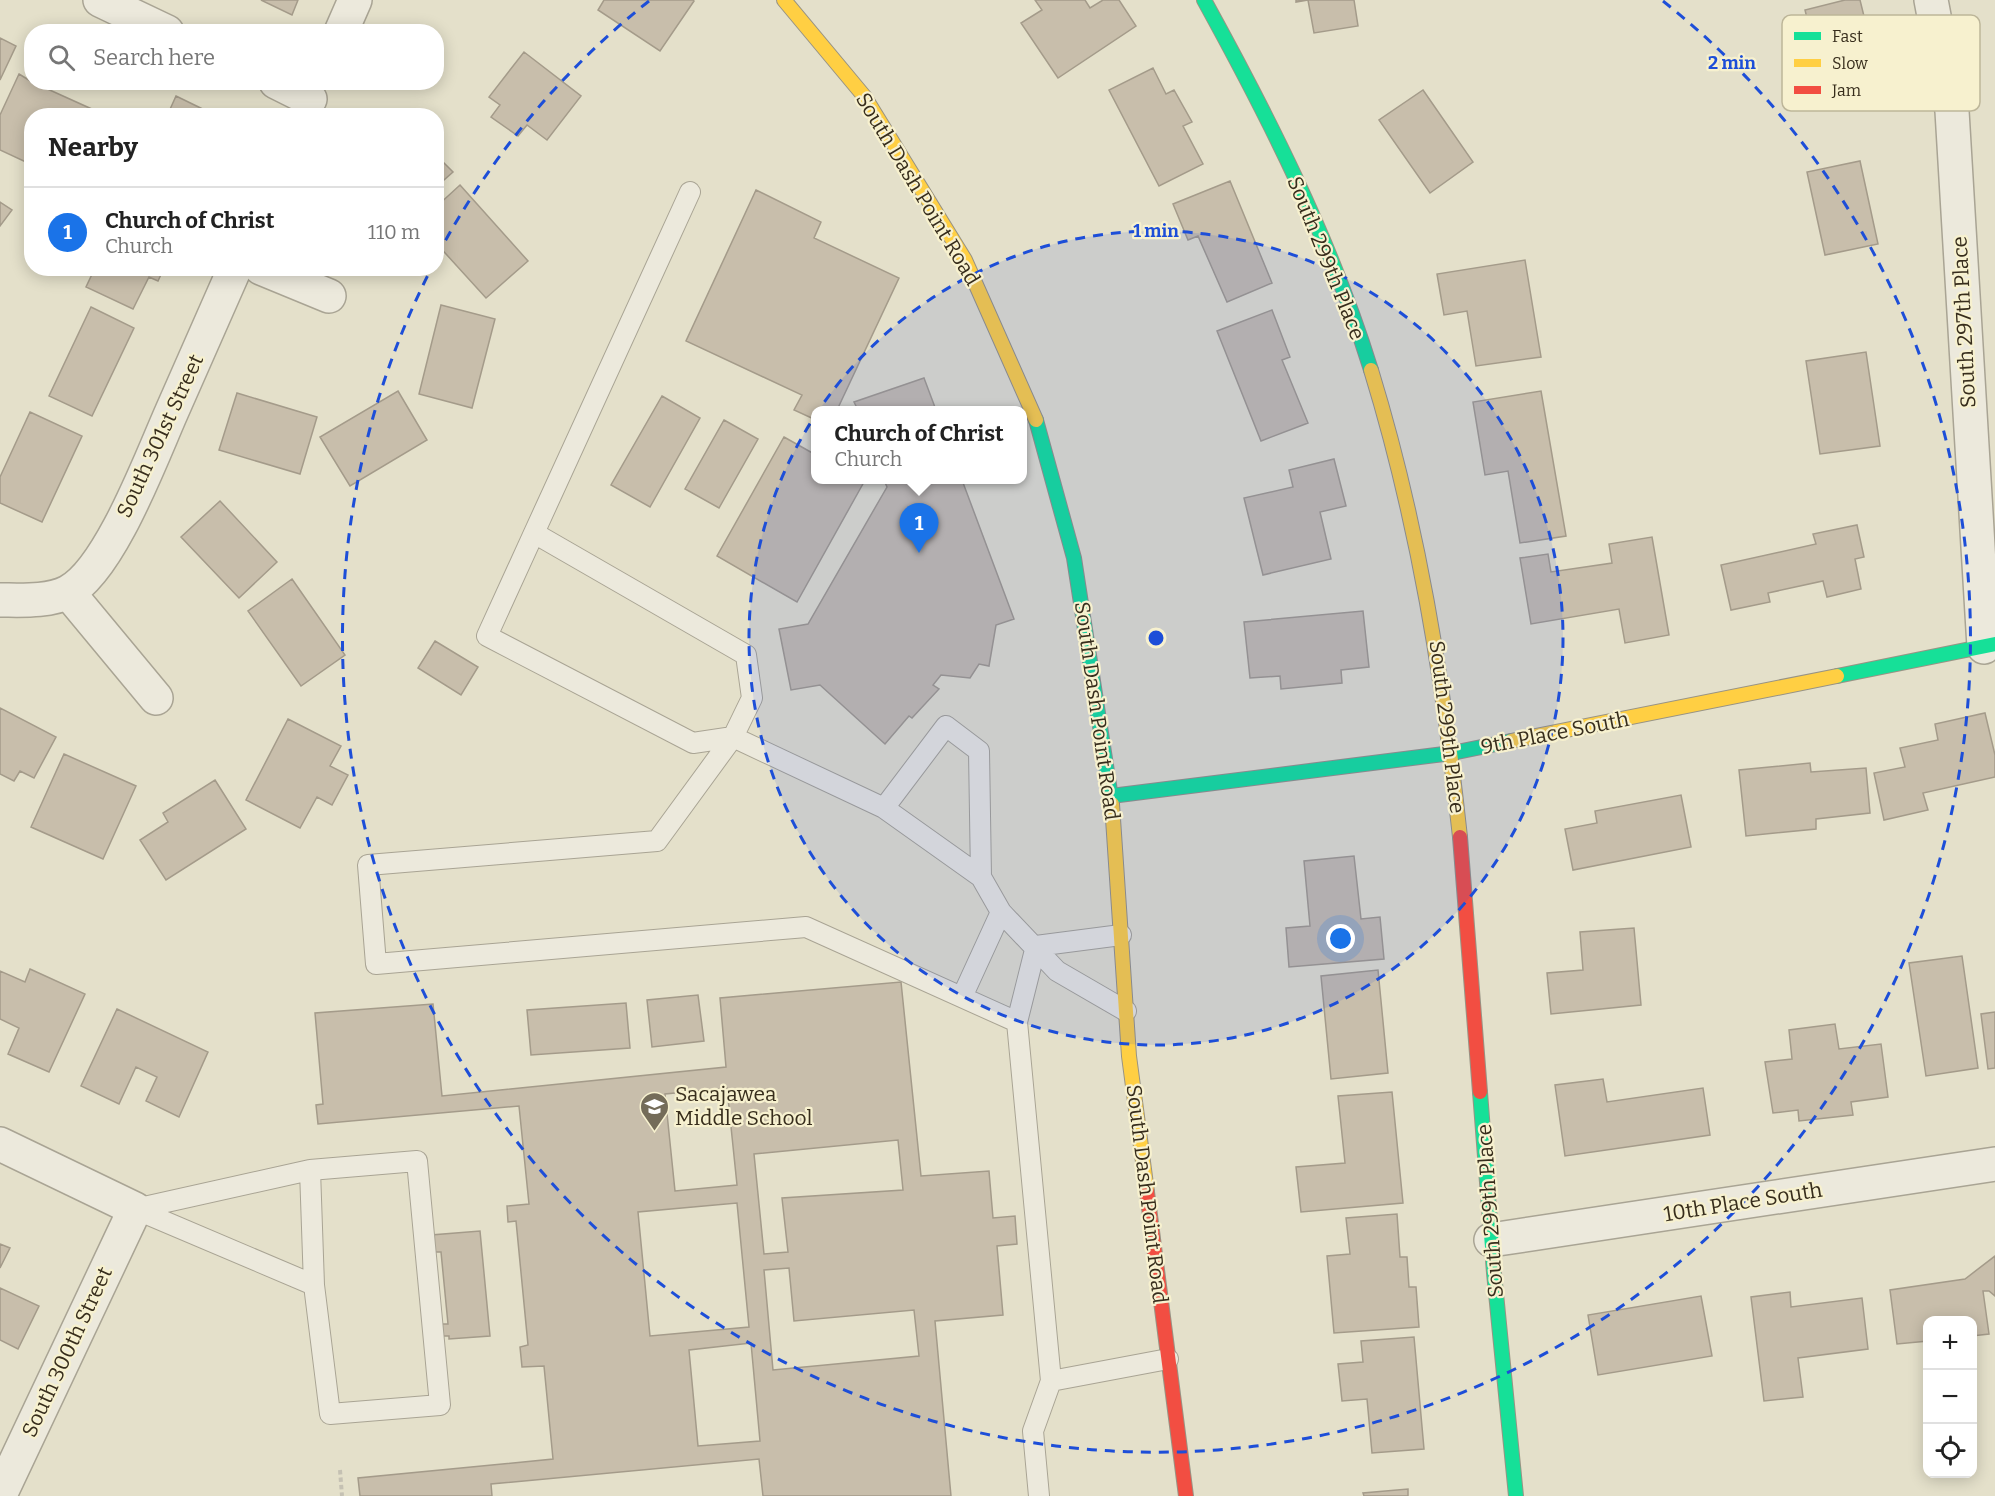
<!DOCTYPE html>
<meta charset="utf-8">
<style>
body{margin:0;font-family:Bitter,serif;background:#f6f6f6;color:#222}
.controls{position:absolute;right:18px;bottom:18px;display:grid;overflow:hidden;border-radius:12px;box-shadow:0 3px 15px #0003}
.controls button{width:54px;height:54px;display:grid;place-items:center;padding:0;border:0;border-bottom:2px solid #e0e0e0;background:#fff;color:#222;font:30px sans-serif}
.you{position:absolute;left:1341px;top:939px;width:21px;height:21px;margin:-15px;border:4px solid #fff;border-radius:50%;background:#1a73e8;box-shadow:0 0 0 9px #1a73e833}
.badge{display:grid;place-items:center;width:39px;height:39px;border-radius:50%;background:#1a73e8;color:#fff;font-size:20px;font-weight:700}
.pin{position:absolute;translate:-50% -50px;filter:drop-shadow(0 2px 3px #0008)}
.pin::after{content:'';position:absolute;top:32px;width:21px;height:18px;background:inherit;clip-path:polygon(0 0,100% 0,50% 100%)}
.popup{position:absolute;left:811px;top:406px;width:216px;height:78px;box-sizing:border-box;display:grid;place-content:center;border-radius:12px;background:#fff;filter:drop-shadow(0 2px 4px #0005);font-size:20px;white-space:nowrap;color:#767676}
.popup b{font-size:22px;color:#222}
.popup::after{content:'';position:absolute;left:50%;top:100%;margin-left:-12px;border:12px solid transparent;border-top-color:#fff}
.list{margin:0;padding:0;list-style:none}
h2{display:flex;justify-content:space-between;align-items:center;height:78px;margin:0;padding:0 24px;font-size:26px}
h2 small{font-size:20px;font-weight:400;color:#767676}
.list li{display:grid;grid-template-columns:39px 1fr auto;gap:18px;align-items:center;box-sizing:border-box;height:90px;padding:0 24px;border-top:2px solid #e0e0e0}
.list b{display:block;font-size:22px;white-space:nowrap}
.list p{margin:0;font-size:20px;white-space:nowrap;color:#767676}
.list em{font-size:20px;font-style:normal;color:#767676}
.icon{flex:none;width:33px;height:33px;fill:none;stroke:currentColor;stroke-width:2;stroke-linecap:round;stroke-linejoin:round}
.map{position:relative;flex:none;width:1995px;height:1496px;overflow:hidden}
.search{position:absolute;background:#fff;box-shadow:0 3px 15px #0003;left:24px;top:24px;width:420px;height:66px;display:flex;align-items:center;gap:15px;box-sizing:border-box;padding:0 21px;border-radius:24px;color:#767676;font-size:22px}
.panel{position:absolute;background:#fff;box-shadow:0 3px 15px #0003;left:24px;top:108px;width:420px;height:168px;border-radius:24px}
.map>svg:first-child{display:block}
.building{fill:#c8beab;stroke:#a49b8a;stroke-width:1.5;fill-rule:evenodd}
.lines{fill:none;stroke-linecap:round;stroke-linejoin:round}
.lane-casing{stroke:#a9a494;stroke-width:22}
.street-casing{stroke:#a9a494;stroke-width:36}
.fast-casing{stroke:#989384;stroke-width:16}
.slow-casing{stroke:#989384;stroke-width:16}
.jam-casing{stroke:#989384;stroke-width:16}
.path{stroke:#c5c1b3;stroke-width:4;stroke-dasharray:4.5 3;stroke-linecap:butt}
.lane{stroke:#ece9dc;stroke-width:20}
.street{stroke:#ece9dc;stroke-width:33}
.fast{stroke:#16e098;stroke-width:14}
.slow{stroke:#ffcf43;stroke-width:14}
.jam{stroke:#f24e42;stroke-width:14}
.ring{fill:none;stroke:#1d4ed8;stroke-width:3;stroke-dasharray:10 8}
.labels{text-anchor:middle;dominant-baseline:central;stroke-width:4.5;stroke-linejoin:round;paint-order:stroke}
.street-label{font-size:21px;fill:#372d1c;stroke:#f7f1cf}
.poi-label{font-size:21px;fill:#372d1c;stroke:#f7f1cf;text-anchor:start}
.key{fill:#f7f1cf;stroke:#bdb699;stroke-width:1.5}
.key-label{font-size:16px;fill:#372d1c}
.centre{fill:#1d4ed8;stroke:#f7f1cf;stroke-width:3}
.ring-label{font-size:18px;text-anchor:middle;font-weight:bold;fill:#1d4ed8;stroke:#f7f1cf;stroke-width:4.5;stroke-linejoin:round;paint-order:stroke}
</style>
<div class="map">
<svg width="1995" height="1496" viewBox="0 0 1995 1496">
<rect width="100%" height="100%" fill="#e4e0ca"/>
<path class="building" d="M261,0H298L292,15Z
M604,0H693L694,1L660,51L598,10Z
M1035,0H1085L1090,8L1103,0H1119L1136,26L1058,78L1021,23L1042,10Z
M1296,0H1354L1358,26L1314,33L1308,0L1296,2Z
M1845,0H1860L1880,81L1826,94L1805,10Z
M0,38L16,46L0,80Z
M524,52L581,96L547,140L527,125L518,136L491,117L500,105L489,97Z
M1153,68L1166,94L1174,90L1192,122L1183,126L1203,164L1159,186L1109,90Z
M19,74L32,82L94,110L92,116H32V155L28,163L0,150V115Z
M1423,90L1473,162L1430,193L1379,120Z
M176,96L217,116H167Z
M436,155L453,172L436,187Z
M1860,161L1878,244L1825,255L1807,172Z
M1230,181L1272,283L1227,302L1198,236L1188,240L1173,204Z
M460,185L528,261L486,298L436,243V207Z
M756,190L821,222L814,238L899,278L837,410H816V420L794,410L802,395L686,341Z
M0,202L12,210L0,226Z
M1525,260L1541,357L1476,366L1467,311L1444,315L1437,274Z
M95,268H164L158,281L149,277L133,309L86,287Z
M441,305L495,319L472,408L419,394Z
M91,307L134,328L92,416L49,396Z
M1272,310L1290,357L1282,360L1308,423L1261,441L1217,331Z
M1866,352L1880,446L1820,454L1806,361Z
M924,378L936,410H858L854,402Z
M398,391L427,440L350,486L320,437Z
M1541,391L1566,536L1520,543L1508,471L1485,475L1473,402Z
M237,393L317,417L300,474L219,450Z
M662,396L700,418L650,507L611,485Z
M30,412L82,436L42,522L0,503V477Z
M724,420L758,439L719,508L685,489Z
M784,437L816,455V480H859L864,482L797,602L717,556Z
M1334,459L1346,506L1320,512L1331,559L1263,575L1244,498L1293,487L1289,470Z
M884,480H962L1014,619L996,625L989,666L979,664L970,678L941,675L933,685L939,689L912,718L909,716L885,744L820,685L791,690L779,629L808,624L887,487Z
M220,501L277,562L239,598L181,537Z
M1857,525L1864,557L1855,559L1861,589L1827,597L1823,581L1768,593L1770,602L1731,610L1721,565L1816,544L1813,534Z
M1652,537L1669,635L1625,643L1619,609L1531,624L1520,558L1548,554L1551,572L1612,563L1609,544Z
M292,579L345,655L301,686L248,611Z
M1363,611L1369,667L1341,670L1342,683L1281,689L1280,676L1250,678L1244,622Z
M435,641L478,667L461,695L418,668Z
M0,708L56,737L34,778L20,771L14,781L0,774Z
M1985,713L1995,755V777L1923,793L1928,810L1884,820L1874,773L1905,767L1900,748L1938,740L1935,724Z
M288,719L341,746L330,766L348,775L332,805L317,797L300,828L246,800Z
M64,754L136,786L103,859L31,827Z
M1810,763L1811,772L1866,768L1870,813L1816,819V829L1746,836L1739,770Z
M215,780L246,829L166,880L140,840L168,822L163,813Z
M1681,795L1691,847L1573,870L1565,829L1597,823L1595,811Z
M1354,856L1361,919L1380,917L1384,959L1289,967L1286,928L1310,926L1304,861Z
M1634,928L1641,1005L1551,1014L1547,973L1583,970L1580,932Z
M1962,956L1978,1068L1926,1076L1909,963Z
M30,969L85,994L49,1072L8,1054L19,1028L0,1019V971L25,982Z
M1378,970L1388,1073L1331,1079L1321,976Z
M901,982L921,1176L989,1171L993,1218L1015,1216L1017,1244L997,1246L1003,1315L935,1321L951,1496H763L759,1459L491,1484L492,1496H360L358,1478L553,1459L544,1366L522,1367L520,1347L528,1345L516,1221L508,1222L507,1206L529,1204L519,1106L318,1124L316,1105L323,1104L315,1013L433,1004L442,1096L726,1067L720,998ZM727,1088L737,1185L675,1191L665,1094ZM898,1140L903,1190L782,1198L788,1252L764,1254L754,1154ZM737,1203L749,1327L650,1336L638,1212ZM789,1268L794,1321L914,1310L919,1356L773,1370L764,1270ZM751,1343L760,1441L698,1446L689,1350Z
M698,995L704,1041L652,1047L647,1000Z
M626,1003L630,1048L531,1055L527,1010Z
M117,1009L208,1052L179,1117L146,1101L157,1077L136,1067L119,1104L81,1086Z
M1995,1012V1068L1988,1069L1981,1014Z
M1835,1024L1839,1049L1881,1044L1888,1097L1851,1102L1853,1115L1799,1121L1798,1110L1773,1113L1765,1062L1792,1059L1789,1030Z
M1603,1079L1607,1102L1703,1088L1710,1135L1565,1156L1555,1085Z
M1392,1092L1403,1203L1301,1212L1296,1167L1345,1163L1338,1096Z
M1397,1214L1400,1257H1407L1409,1287H1416L1419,1327L1334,1333L1327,1256L1350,1254L1346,1218Z
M480,1231L490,1336L449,1339V1336H442L441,1324H448L441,1252H432L431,1235Z
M0,1244L10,1248L0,1268Z
M1995,1256V1296L1989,1291H1983L1989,1334L1972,1336V1320H1928V1341L1897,1344L1890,1290L1965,1279Z
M0,1288L39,1306L18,1349L0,1340Z
M1790,1292L1791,1307L1862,1298L1868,1349L1798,1358L1803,1397L1764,1401L1751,1297Z
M1701,1296L1712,1356L1598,1375L1588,1315Z
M1414,1337L1424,1449L1372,1453L1367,1399L1342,1401L1338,1364L1363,1362L1361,1341Z
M1408,1489V1496H1364L1363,1493Z"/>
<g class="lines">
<defs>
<path id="lane" d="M534,533L690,192
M884,808L946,726L979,751L981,877
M1036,946L1017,1022L1051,1381L1168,1359
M1036,946L1121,935
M962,997L1001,912
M1017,1022L806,927L376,964L368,865L657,841L733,737L752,698L746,655L534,533L487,636L693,743L733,737L884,808L981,877L1001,912L1057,971L1126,1011
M135,1209L314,1285L330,1414L440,1405L417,1161L310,1170L314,1285
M135,1209L310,1170
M1039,1496L1033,1431L1051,1381"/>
<path id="street" d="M100,0L167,32
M1931,0L1952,111L1984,647
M341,32L355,0
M276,82L310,99
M261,268L329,296
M68,592L156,698
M0,600C20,600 49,602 68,592C110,570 152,456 172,411C193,364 214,316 235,268
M0,1144L135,1209L0,1495
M1491,1240L1995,1164"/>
<path id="fast" d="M1204,0C1269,118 1331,241 1371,370
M1036,420L1074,558L1112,804
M1837,676L1995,644
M1111,796L1452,753L1511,741
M1480,1092L1494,1273L1516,1496"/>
<path id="slow" d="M784,0L864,96L965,260L1036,420
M1371,370C1418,523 1443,678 1460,837
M1511,741L1837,676
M1112,804L1129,1056L1147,1192"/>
<path id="jam" d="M1460,837L1480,1092
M1147,1192L1186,1496"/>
</defs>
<use href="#lane" class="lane-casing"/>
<use href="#street" class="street-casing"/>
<use href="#fast" class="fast-casing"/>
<use href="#slow" class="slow-casing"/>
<use href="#jam" class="jam-casing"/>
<path class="path" d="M340,1470L342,1496"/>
<use href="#lane" class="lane"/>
<use href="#street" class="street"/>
<use href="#fast" class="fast"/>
<use href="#slow" class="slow"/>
<use href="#jam" class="jam"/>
</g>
<circle cx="1156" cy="638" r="407" fill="#1d4ed8" fill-opacity=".12"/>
<g class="ring">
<circle cx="1156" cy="638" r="407"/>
<path d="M437 256A814 814 0 0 1 649 1M1663 1A814 814 0 1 1 428 275"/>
</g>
<defs>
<symbol id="school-pin" viewBox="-11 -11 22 30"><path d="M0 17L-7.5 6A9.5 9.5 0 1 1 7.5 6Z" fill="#746c59" stroke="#f7f1cf"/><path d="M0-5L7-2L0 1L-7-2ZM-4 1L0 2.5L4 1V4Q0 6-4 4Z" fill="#fff"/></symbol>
</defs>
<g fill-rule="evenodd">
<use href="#school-pin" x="638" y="1090" width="33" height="45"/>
</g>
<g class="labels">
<g class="street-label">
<text transform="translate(918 189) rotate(59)">South Dash Point Road</text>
<text transform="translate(1326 258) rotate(68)">South 299th Place</text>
<text transform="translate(1964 322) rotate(-93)">South 297th Place</text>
<text transform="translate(160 436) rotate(-65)">South 301st Street</text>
<text transform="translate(1097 711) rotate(82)">South Dash Point Road</text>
<text transform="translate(1447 727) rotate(83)">South 299th Place</text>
<text transform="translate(1555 733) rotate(-11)">9th Place South</text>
<text transform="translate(1147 1194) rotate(83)">South Dash Point Road</text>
<text transform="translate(1743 1202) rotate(-9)">10th Place South</text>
<text transform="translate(1490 1211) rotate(-94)">South 299th Place</text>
<text transform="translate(67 1352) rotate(-65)">South 300th Street</text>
</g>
<g class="poi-label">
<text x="675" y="1094">Sacajawea<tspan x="675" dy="24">Middle School</tspan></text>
</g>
</g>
<rect x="1782" y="15" width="198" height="96" rx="9" class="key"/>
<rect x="1794" y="32" width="27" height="8" fill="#16e098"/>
<rect x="1794" y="59" width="27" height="8" fill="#ffcf43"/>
<rect x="1794" y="86" width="27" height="8" fill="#f24e42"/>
<g class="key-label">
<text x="1832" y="42">Fast</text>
<text x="1832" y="69">Slow</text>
<text x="1832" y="96">Jam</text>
</g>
<circle cx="1156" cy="638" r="9" class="centre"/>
<g class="ring-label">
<text x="1732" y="69">2 min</text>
<text x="1156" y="237">1 min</text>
</g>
</svg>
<div class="controls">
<button>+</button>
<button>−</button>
<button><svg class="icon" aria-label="locate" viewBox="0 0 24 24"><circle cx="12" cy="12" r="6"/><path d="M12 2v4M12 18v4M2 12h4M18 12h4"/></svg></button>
</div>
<div class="you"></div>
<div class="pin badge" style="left:919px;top:553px">1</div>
<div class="popup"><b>Church of Christ</b>Church</div>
<div class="search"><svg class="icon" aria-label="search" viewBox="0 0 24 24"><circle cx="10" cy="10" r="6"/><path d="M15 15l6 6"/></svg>Search here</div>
<section class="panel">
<h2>Nearby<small></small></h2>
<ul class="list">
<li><span class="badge">1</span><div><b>Church of Christ</b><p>Church</p></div><em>110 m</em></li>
</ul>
</section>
</div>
